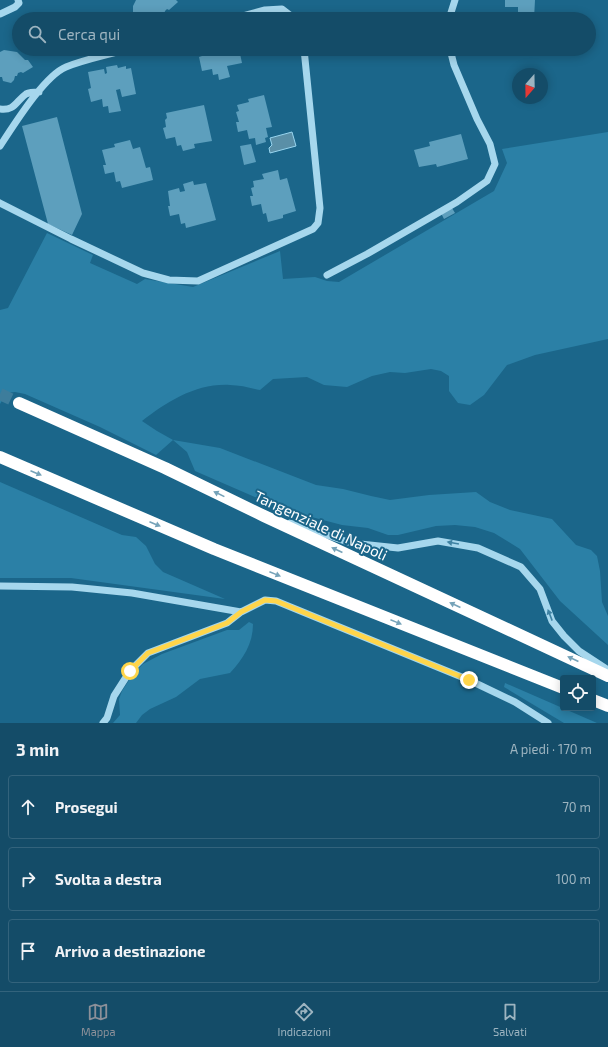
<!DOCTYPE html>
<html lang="it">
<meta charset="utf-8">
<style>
body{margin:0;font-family:"Exo 2",sans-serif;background:#215671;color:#f1f3f6}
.controls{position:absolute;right:12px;bottom:12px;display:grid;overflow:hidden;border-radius:4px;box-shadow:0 2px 10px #0003}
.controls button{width:36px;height:36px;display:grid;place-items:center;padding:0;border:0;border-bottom:1px solid #33637c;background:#144c68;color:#f1f3f6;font:20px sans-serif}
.compass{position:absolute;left:512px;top:68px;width:36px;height:36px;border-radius:50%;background:#144c68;box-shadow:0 2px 10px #0003;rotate:200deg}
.stop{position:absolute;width:12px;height:12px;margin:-9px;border:3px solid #ffd54a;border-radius:50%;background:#fff}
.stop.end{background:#ffd54a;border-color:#fff;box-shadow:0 1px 4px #0008}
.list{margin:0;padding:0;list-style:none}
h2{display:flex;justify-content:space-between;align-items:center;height:52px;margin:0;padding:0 16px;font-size:17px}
h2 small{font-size:13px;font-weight:400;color:#9db4c0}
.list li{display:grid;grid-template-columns:26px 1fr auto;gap:12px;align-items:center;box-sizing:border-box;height:64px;margin:0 8px 8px;padding:0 8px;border:1px solid #33637c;border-radius:4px}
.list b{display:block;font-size:15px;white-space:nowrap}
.list em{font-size:13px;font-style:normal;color:#9db4c0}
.icon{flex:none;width:22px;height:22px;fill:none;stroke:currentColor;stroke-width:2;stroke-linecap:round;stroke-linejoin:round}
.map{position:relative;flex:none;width:608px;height:723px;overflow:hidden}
.search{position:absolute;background:#144c68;box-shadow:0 2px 10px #0003;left:12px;right:12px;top:12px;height:44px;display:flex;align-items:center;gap:10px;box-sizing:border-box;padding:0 14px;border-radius:22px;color:#9db4c0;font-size:15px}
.sheet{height:268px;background:#144c68}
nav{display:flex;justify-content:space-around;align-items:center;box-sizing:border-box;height:56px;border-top:1px solid #33637c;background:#144c68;font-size:11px;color:#9db4c0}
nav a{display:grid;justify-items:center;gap:2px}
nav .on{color:#8c9099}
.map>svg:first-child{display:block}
.green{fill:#2b80a6}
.water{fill:#5a8fa7;stroke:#98d5ef}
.building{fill:#5d9fbd}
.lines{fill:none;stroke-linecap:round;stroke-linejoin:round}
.highway-tunnel{stroke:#3d7d9c;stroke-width:12;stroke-dasharray:12 6;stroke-linecap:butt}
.minor{stroke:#a6d7ed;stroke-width:7}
.highway{stroke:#fff;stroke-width:12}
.oneway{fill:#76a3b9}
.oneway2{fill:#3e82a3}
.route{stroke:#ffd54a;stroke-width:5}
.labels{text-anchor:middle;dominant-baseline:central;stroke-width:4;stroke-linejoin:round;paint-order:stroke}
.street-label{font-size:15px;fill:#fff;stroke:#1b668a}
</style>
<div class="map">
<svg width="608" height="723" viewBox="0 0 608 723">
<rect width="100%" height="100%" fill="#1b668a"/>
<path class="green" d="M608,132V339L535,355L507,365L484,395L470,405L458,403L449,391V376L441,371L431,369L405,373L390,372L372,376L347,387L324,385L307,377L273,379L260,390C250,388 240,385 230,385C196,383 167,402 142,421L157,431L173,440L220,448L316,485L343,489L371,496L390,500L429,495L476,492L490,502L510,510L552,519L576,545L591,550L597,556L600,571L602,602L608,616V645L560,601L520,549L494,533L475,527L455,525L436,526L398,535H388L368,528L342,525L285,510L195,471L187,452L173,440L156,455L100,427L25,394L15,392L6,393L0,404V310L8,308L47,233L93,255L90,263L137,284L145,279L193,287L280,251L283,279L315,277L327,281L339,282L494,191L507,163L502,149Z
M0,482L122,535L136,537L146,546L155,564L163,572L225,599L71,578H0Z
M249,622L253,624C253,644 243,659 230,673L200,679L176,697L150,709L142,715L136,723H113L120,715L119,699L122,691L133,674L143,664L162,654L227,630H239Z
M505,683L597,723H564L504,687Z"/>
<path class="water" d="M292,132L296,146L270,153L269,148L272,145L270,138Z"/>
<path class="building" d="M136,0H176L178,2L169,10L167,9L165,11L164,15H162V19H133V6Z
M505,0H535L534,19H518V7H505Z
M78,14L85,15L91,19H67L72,16Z
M200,49H239L242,63L227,66L230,77L219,80L218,74L213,75L212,69L202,71L199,57L202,56Z
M4,50L17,52L25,60H28L33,67L23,73L21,72L18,73L17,76H15L14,80L11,83L3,81L2,77H0V52Z
M117,65L118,68L126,66V69L131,68L136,94L122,97L120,89L116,90L121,111L109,113L108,106L103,107L102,99L91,102L88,89L91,88L88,72L104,69L105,74L107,73L106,67Z
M264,95L272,127L266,128L268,137L265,138L266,142L256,145L255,138L249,139L247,130L238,132L236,122H239L236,112L239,111L237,105L249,102L248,99Z
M204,105L212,141L194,144L195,148L183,151L181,145L177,146L175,137L166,139L163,128L166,127L165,120L167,118L166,113Z
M57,117L82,214L72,235L48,224L22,126Z
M461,134L468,159L437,167L436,164L419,167L414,150L430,146L429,142Z
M130,140L133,149L140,147L146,168L150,167L153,180L122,188L120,181L116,182L114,172L105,174L103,165H106L102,150L115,147L114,144Z
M251,144L256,162L244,165L240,146Z
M278,170L280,180L287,178L296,211L283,215V218L268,222L266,213L263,214L261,204L252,206L250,196H253L251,188L254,187L253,181L264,179L262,174Z
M193,181L194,185L206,183L216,220L186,228L185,223L181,224L179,214L170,216L168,206H170L168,191L179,188L180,192L185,191L183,184Z
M452,208L455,213L444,219L441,213Z"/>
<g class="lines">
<path class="highway-tunnel" d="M0,394L19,403"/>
<path class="minor" d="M0,14L15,7L19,3L18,0
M232,19L265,10L282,9L295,19
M449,19L455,0
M0,109C15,111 16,101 26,94C30,92 35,92 39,92
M0,146C14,125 44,76 66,67C86,59 108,55 128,49
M0,203L71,239L143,273L169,280L198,281L313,229L318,223L320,208L304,49
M327,275L367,254L457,202L487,181L495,164L490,144L477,119L454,65L450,49
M290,523L351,543L398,548L438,541L478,548L521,567L540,589L552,621L564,636L579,651L608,670
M0,586L72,587L132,593L241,612L265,600L276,601L469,680L515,702L548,723
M103,723L107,718L114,696L130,671L148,653L227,623L241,612"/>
<path class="highway" d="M19,403L165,468L264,516L608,676
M0,457L214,549L563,688
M593,700L608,706"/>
</g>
<defs><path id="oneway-solid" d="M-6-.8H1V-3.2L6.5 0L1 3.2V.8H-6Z"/></defs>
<g class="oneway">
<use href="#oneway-solid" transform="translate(36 473) rotate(23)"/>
<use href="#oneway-solid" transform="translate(219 494) rotate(-154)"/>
<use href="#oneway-solid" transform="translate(155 524) rotate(23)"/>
<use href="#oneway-solid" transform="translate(337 550) rotate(-155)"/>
<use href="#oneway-solid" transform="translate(275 574) rotate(22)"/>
<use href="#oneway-solid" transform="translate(455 605) rotate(-155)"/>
<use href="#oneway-solid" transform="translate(396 622) rotate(22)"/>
<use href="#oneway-solid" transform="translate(573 659) rotate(-155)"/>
</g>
<g class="oneway2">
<use href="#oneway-solid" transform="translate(453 543) rotate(-170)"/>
<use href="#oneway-solid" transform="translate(550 615) rotate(-111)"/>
</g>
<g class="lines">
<path class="route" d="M130,671L148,653L227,623L241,612L265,600L276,601L469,680"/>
</g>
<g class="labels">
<g class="street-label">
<text transform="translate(321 525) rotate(25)">Tangenziale di Napoli</text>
</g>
</g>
</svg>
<div class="controls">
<button><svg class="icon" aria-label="locate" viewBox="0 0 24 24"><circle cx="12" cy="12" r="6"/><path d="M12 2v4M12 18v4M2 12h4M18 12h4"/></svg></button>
</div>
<svg class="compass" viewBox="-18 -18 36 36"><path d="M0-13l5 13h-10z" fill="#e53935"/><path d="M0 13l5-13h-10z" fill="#9db4c0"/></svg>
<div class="stop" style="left:130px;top:671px"></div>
<div class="stop end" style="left:469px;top:680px"></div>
<div class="search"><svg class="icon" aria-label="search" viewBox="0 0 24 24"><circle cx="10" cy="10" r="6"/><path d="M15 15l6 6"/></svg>Cerca qui</div>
</div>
<section class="sheet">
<h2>3 min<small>A piedi · 170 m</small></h2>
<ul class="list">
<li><svg class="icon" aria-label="ahead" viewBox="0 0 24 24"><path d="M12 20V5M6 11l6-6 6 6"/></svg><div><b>Prosegui</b></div><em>70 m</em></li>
<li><svg class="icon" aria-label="right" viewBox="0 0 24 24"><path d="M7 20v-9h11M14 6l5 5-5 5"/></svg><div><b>Svolta a destra</b></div><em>100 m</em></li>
<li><svg class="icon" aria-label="arrive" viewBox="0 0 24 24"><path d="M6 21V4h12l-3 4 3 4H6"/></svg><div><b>Arrivo a destinazione</b></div></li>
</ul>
</section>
<nav>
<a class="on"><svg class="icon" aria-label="map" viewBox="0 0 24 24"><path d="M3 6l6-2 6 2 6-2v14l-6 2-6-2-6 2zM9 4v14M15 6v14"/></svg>Mappa</a>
<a><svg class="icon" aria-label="directions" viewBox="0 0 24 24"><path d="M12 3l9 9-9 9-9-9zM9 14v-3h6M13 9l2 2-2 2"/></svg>Indicazioni</a>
<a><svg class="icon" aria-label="saved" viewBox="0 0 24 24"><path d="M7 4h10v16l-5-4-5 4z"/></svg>Salvati</a>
</nav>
